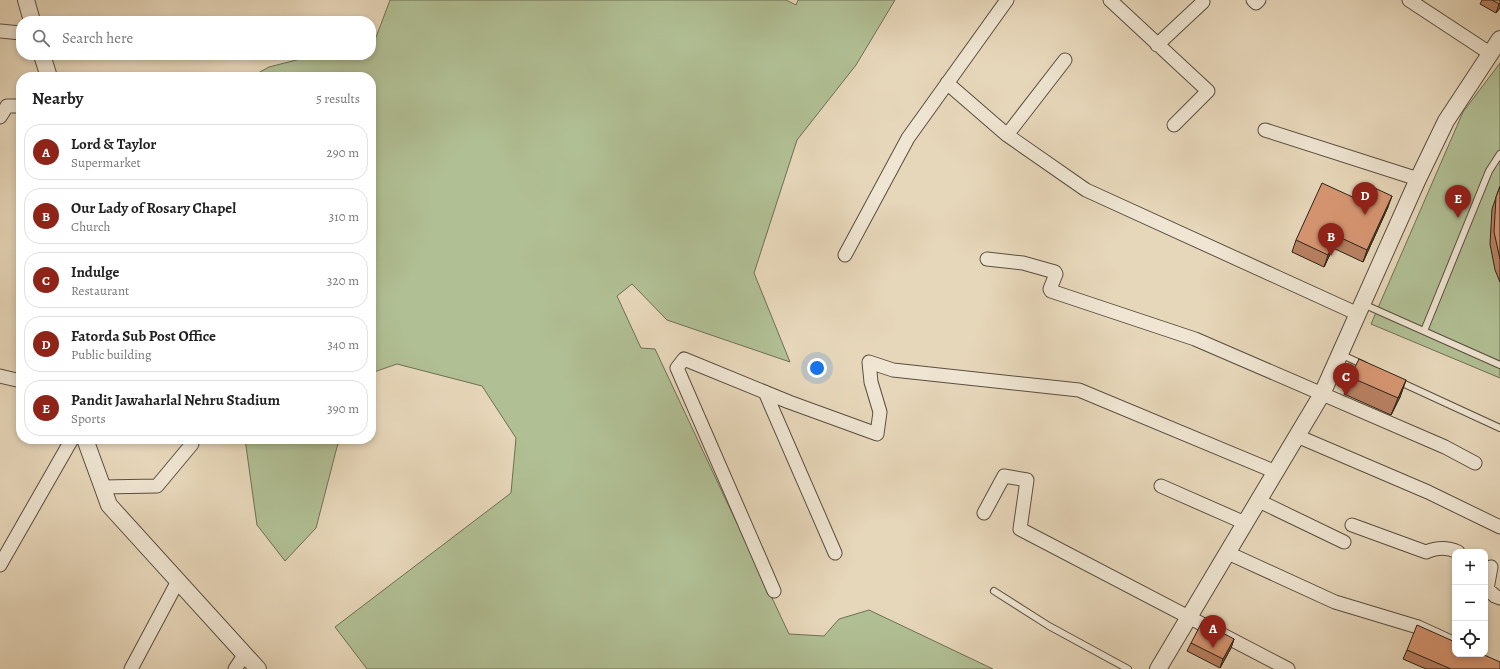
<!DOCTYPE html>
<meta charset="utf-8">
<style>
body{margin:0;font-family:Alegreya,serif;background:#f2f2f2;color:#222}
.controls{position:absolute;right:12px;bottom:12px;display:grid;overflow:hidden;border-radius:8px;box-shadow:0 2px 6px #0003}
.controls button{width:36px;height:36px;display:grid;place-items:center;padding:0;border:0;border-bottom:1px solid #e0e0e0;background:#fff;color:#222;font:20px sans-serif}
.you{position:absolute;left:817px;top:368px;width:14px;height:14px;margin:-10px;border:3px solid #fff;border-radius:50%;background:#1a73e8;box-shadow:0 0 0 6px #1a73e833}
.badge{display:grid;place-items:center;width:26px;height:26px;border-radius:50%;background:#8f2418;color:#fff;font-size:13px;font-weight:700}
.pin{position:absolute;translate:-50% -33px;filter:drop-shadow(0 1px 2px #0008)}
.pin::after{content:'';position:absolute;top:21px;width:14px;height:12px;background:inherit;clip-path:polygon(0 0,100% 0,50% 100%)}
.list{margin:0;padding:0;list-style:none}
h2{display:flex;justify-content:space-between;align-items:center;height:52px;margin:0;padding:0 16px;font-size:17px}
h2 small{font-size:13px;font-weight:400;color:#767676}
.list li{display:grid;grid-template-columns:26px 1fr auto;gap:12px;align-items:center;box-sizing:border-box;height:56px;margin:0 8px 8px;padding:0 8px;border:1px solid #e0e0e0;border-radius:16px}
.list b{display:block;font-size:15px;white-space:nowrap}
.list p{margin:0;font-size:13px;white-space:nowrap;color:#767676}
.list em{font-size:13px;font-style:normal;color:#767676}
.icon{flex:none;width:22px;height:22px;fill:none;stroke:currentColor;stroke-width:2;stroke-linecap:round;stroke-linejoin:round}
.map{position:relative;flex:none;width:1500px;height:669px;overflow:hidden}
.search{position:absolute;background:#fff;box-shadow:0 2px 6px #0003;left:16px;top:16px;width:360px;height:44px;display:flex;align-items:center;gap:10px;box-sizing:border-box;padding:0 14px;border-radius:16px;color:#767676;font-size:15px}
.panel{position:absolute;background:#fff;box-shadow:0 2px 6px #0003;left:16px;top:72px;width:360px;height:372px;border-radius:16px}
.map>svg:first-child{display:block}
.green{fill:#b1bf94;stroke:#6e7056}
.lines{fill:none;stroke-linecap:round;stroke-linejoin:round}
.service-casing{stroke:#5a4f40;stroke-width:8}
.minor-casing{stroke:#5a4f40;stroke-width:15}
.tertiary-casing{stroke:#5a4f40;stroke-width:18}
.service{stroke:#efe5d2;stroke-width:6}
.minor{stroke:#efe5d2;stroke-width:13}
.tertiary{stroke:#efe5d2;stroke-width:16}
.wall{fill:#b98162;stroke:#2b2218}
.shaded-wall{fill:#966950;stroke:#2b2218}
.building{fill:#d79672;stroke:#2b2218}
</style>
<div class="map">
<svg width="1500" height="669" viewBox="0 0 1500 669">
<rect width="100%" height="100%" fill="#e7d7ba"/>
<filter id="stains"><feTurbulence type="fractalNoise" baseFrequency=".005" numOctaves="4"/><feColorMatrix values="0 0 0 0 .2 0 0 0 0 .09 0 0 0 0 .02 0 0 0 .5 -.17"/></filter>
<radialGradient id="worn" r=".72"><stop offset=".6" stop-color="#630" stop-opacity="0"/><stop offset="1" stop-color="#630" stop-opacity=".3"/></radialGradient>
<path class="green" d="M390,0H786L796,5L798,0H895L856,65L797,140L754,273L790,362L667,320L632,284L617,296L641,348L655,349L789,634L824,636L839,619L869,610L993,669H367L335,627L511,493L516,438L482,386L397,364L371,373V77H251L269,67L316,55H371V41L375,40Z
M1500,63V378L1371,324L1463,112Z
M245,439H340L337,447L316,528L285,561L257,525Z"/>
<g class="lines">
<defs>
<path id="service" d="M1363,304L1500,365
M1424,331L1489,171L1500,154
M1340,354L1364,365
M1398,381L1500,428
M994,591L1049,626L1128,669"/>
<path id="minor" d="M1110,0L1208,91L1174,125
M1253,0L1256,3L1259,0
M1409,0L1491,54
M0,31L21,33
M1157,45L1203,2
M947,83L1007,135L1086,190L1358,314
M0,117L7,106H21
M1265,130L1418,179
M1007,135L1065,60
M845,255L908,138L1007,0
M987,259L1023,263L1055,272L1056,274L1050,289L1051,291L1195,339L1445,447L1475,463
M0,376L21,381
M765,392L835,553
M1297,436L1428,492L1500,527
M1161,486L1245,523
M102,487L157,486L192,444
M1259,501L1344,542
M984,513L1004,476L1027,480L1020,529L1288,669
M1352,525L1426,552C1438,547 1447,547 1458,552
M1228,553L1335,602L1418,627L1455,644
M0,565L72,439
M1491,567L1487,589L1495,596L1500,598
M774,591L677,368L684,359L789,402L877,434L880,412L871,382L869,362L893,370L1079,390L1276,472
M131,669L178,581
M235,669L245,654"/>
<path id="tertiary" d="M26,0L32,21
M42,55L49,77
M85,439L109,505L258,669
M1158,669L1322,394L1418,179L1446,121L1500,39"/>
</defs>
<use href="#service" class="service-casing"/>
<use href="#minor" class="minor-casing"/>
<use href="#tertiary" class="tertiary-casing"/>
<use href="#service" class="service"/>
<use href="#minor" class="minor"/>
<use href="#tertiary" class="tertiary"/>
</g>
<path class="wall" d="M1482,0H1500V8L1496,13L1480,4Z
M1500,186V282L1495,270L1490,244L1492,209Z
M1359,200L1388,207L1363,262L1333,248L1324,267L1292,252L1296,240Z
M1350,377L1406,380L1400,397L1391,415L1344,394Z
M1234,639L1231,648L1220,668L1187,651L1191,643Z
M1407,650L1500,669H1426L1403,659Z"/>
<path class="shaded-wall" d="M1500,3V8L1496,13L1499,4Z
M1392,196L1388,207L1363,262L1367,250Z
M1337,236L1333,248L1324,267L1328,255Z
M1406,380L1400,397L1391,415L1398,398Z
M1234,639L1231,648L1220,668L1223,659Z"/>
<path class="building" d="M1492,0H1500V3L1499,4Z
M1322,183L1359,200L1366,184L1392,196L1367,250L1337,236L1328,255L1296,240Z
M1500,187V259L1494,232L1496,197Z
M1359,359L1406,380L1398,398L1350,377Z
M1202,622L1234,639L1223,659L1191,643Z
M1417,625L1455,642V654H1482L1500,662V669H1451L1407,650Z"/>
<rect width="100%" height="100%" filter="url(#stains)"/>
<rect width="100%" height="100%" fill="url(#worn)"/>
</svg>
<div class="controls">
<button>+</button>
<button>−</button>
<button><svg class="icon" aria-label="locate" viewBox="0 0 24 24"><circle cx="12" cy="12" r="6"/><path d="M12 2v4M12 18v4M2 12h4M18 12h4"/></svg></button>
</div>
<div class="you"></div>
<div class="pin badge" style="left:1213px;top:648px">A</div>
<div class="pin badge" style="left:1331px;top:256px">B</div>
<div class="pin badge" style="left:1346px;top:396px">C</div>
<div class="pin badge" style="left:1365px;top:215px">D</div>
<div class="pin badge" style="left:1458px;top:218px">E</div>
<div class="search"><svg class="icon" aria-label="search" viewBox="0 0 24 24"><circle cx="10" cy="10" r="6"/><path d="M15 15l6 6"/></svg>Search here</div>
<section class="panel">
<h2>Nearby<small>5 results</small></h2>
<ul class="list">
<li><span class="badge">A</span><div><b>Lord &amp; Taylor</b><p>Supermarket</p></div><em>290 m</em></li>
<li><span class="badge">B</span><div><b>Our Lady of Rosary Chapel</b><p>Church</p></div><em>310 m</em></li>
<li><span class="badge">C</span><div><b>Indulge</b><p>Restaurant</p></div><em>320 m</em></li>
<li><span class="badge">D</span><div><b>Fatorda Sub Post Office</b><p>Public building</p></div><em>340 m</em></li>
<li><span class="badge">E</span><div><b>Pandit Jawaharlal Nehru Stadium</b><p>Sports</p></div><em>390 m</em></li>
</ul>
</section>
</div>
